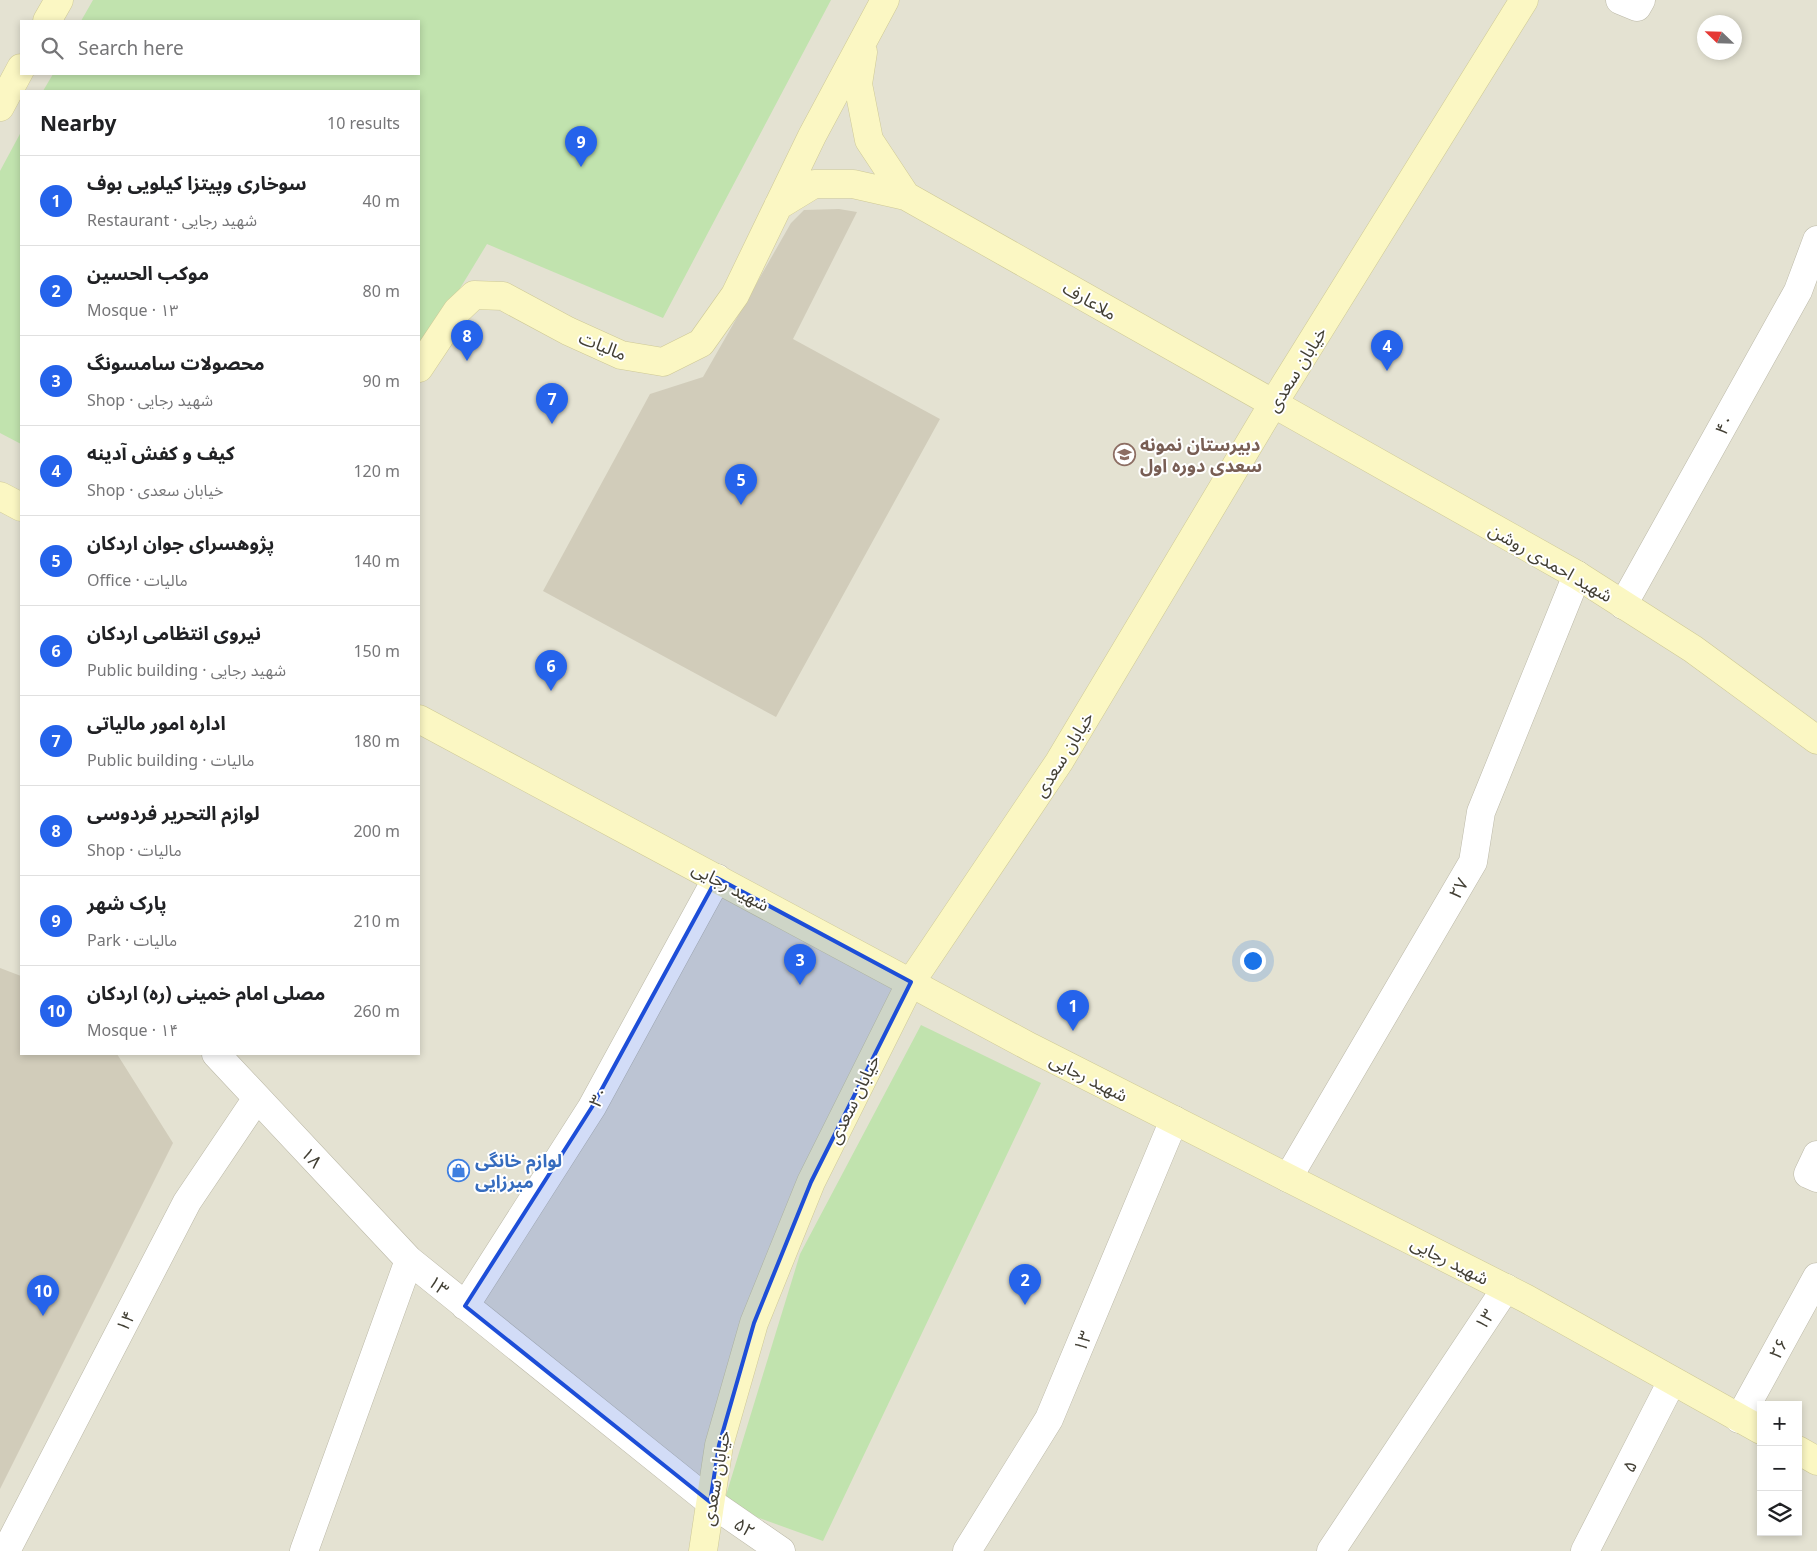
<!DOCTYPE html>
<meta charset="utf-8">
<style>
body{margin:0;font-family:"Noto Sans","Noto Sans Arabic",sans-serif;background:#f6f6f6;color:#202124}
.controls{position:absolute;right:15px;bottom:15px;display:grid;overflow:hidden;border-radius:0px;box-shadow:0 2px 8px #0003}
.controls button{width:45px;height:45px;display:grid;place-items:center;padding:0;border:0;border-bottom:1px solid #e0e0e0;background:#fff;color:#202124;font:25px sans-serif}
.compass{position:absolute;left:1697px;top:15px;width:45px;height:45px;border-radius:50%;background:#fff;box-shadow:0 2px 8px #0003;rotate:293deg}
.you{position:absolute;left:1252px;top:960px;width:18px;height:18px;margin:-12px;border:4px solid #fff;border-radius:50%;background:#1a73e8;box-shadow:0 0 0 8px #1a73e833}
.badge{display:grid;place-items:center;width:32px;height:32px;border-radius:50%;background:#2563eb;color:#fff;font-size:16px;font-weight:700}
.pin{position:absolute;translate:-50% -41px;filter:drop-shadow(0 1px 2px #0008)}
.pin::after{content:'';position:absolute;top:26px;width:18px;height:15px;background:inherit;clip-path:polygon(0 0,100% 0,50% 100%)}
.list{margin:0;padding:0;list-style:none}
h2{display:flex;justify-content:space-between;align-items:center;height:65px;margin:0;padding:0 20px;font-size:21px}
h2 small{font-size:16px;font-weight:400;color:#757577}
.list li{display:grid;grid-template-columns:32px 1fr auto;gap:15px;align-items:center;box-sizing:border-box;height:90px;padding:0 20px;border-top:1px solid #e0e0e0}
.list b{display:block;font-size:19px;white-space:nowrap}
.list p{margin:0;font-size:16px;white-space:nowrap;color:#757577}
.list em{font-size:16px;font-style:normal;color:#757577}
.icon{flex:none;width:28px;height:28px;fill:none;stroke:currentColor;stroke-width:2;stroke-linecap:round;stroke-linejoin:round}
.map{position:relative;flex:none;width:1817px;height:1551px;overflow:hidden}
.search{position:absolute;background:#fff;box-shadow:0 2px 8px #0003;left:20px;top:20px;width:400px;height:55px;display:flex;align-items:center;gap:12px;box-sizing:border-box;padding:0 18px;border-radius:0px;color:#757577;font-size:19px}
.panel{position:absolute;background:#fff;box-shadow:0 2px 8px #0003;left:20px;top:90px;width:400px;height:965px;border-radius:0px}
.map>svg:first-child{display:block}
.residential{fill:#e4e2d2;fill-rule:evenodd}
.green{fill:#c1e3ae}
.building{fill:#d1ccba}
.lines{fill:none;stroke-linecap:round;stroke-linejoin:round}
.street-casing{stroke:#bbb8a7;stroke-width:29}
.secondary-casing{stroke:#cec996;stroke-width:29}
.street{stroke:#fff;stroke-width:28}
.secondary{stroke:#fbf7c3;stroke-width:28}
.marked{fill:#1d4ed8;fill-opacity:0.2;stroke:#1d4ed8;stroke-width:4;stroke-linejoin:round}
.labels{text-anchor:middle;dominant-baseline:central;stroke-width:4;stroke-linejoin:round;paint-order:stroke}
.street-label{font-size:18px;fill:#423f34;stroke:#fff}
.education-label{font-size:18px;font-weight:bold;fill:#785e54;stroke:#fff;text-anchor:start}
.shop-label{font-size:18px;font-weight:bold;fill:#366cbe;stroke:#fff;text-anchor:start}
</style>
<div class="map">
<svg width="1817" height="1551" viewBox="0 0 1817 1551">
<rect width="100%" height="100%" fill="#f0efe3"/>
<path class="residential" d="M0,0H1817V1551H0ZM21,21H419V74H21ZM1704,22H1734V52H1704ZM21,91H419V1054H21ZM1761,1405H1798V1532H1761Z"/>
<path class="green" d="M93,0H831L663,318L487,244L419,356V91H43L53,74H419V21H81Z
M21,132V444L0,433V171Z
M921,1025L1041,1083L823,1541L723,1505L800,1254Z"/>
<path class="building" d="M839,209L857,212L793,339L940,419L776,717L543,591L650,394L703,377L791,223L804,210Z
M0,968L21,976V1054H117L173,1143L0,1489Z"/>
<g class="lines">
<defs>
<path id="street" d="M1620,0L1637,7L1641,0
M1623,605L1798,291L1817,240
M216,1054L409,1260L710,1502L781,1551
M1817,1155L1808,1174L1817,1178
M1288,1178L1473,862L1481,812L1577,575
M465,1306L592,1107L717,878
M1739,1419L1817,1277
M6,1551L187,1202L257,1098
M304,1551L409,1260
M967,1551L1049,1419L1174,1120
M1331,1551L1506,1288
M1585,1551L1672,1381"/>
<path id="secondary" d="M47,21L59,0
M0,107L21,68
M906,196L1577,575L1693,649L1817,740
M778,206L814,184H853L906,196L869,140L858,84L863,52
M419,368L457,311L474,295L503,296L568,331L621,355L663,362L701,343L735,295L812,136L885,0
M0,496L21,507
M419,719L1030,1047L1525,1298L1761,1430
M1798,1450L1817,1461
M703,1551L719,1445L754,1323L811,1182L911,982L1059,762L1273,404L1524,0"/>
</defs>
<use href="#street" class="street-casing"/>
<use href="#secondary" class="secondary-casing"/>
<use href="#street" class="street"/>
<use href="#secondary" class="secondary"/>
</g>
<path class="marked" d="M717,878L911,982L811,1182L754,1323L719,1445L710,1502L465,1306L592,1107Z"/>
<defs>
<symbol id="school-ring" viewBox="-11 -11 22 22"><circle r="9.5" fill="#fff" stroke="#8d6e63" stroke-width="1.5"/><path d="M0-5L7-2L0 1L-7-2ZM-4 1L0 2.5L4 1V4Q0 6-4 4Z" fill="#8d6e63"/></symbol>
<symbol id="shop-ring" viewBox="-11 -11 22 22"><circle r="9.5" fill="#fff" stroke="#3f7fe0" stroke-width="1.5"/><path d="M-5-2.5h2.3a2.7 3.5 0 0 1 5.4 0H5L5.5 6h-11ZM-1.5-2.5h3a1.5 2.3 0 0 0-3 0Z" fill="#3f7fe0"/></symbol>
</defs>
<g fill-rule="evenodd">
<use href="#school-ring" x="1112" y="442" width="25" height="25"/>
<use href="#shop-ring" x="446" y="1158" width="25" height="25"/>
</g>
<g class="labels">
<g class="street-label">
<text transform="translate(1090 300) rotate(30)">ملاعارف</text>
<text transform="translate(603 345) rotate(22)">مالیات</text>
<text transform="translate(1296 369) rotate(-58)">خیابان سعدی</text>
<text transform="translate(1724 424) rotate(-61)">۴۰</text>
<text transform="translate(1551 562) rotate(30)">شهید احمدی روشن</text>
<text transform="translate(1063 754) rotate(-58)">خیابان سعدی</text>
<text transform="translate(731 886) rotate(28)">شهید رجایی</text>
<text transform="translate(1458 888) rotate(-60)">۲۷</text>
<text transform="translate(1089 1077) rotate(27)">شهید رجایی</text>
<text transform="translate(598 1096) rotate(-61)">۳۰</text>
<text transform="translate(853 1099) rotate(-64)">خیابان سعدی</text>
<text transform="translate(312 1157) rotate(47)">۱۸</text>
<text transform="translate(1450 1260) rotate(27)">شهید رجایی</text>
<text transform="translate(439 1285) rotate(39)">۱۳</text>
<text transform="translate(1484 1319) rotate(-56)">۱۳</text>
<text transform="translate(125 1321) rotate(-62)">۱۴</text>
<text transform="translate(1082 1341) rotate(-67)">۱۳</text>
<text transform="translate(1778 1348) rotate(-61)">۲۶</text>
<text transform="translate(1629 1466) rotate(-63)">۵</text>
<text transform="translate(715 1478) rotate(-80)">خیابان سعدی</text>
<text transform="translate(745 1527) rotate(34)">۵۲</text>
</g>
<g class="education-label">
<text x="1140" y="444">دبیرستان نمونه<tspan x="1140" dy="21">سعدی دوره اول</tspan></text>
</g>
<g class="shop-label">
<text x="475" y="1160">لوازم خانگی<tspan x="475" dy="21">میرزایی</tspan></text>
</g>
</g>
</svg>
<div class="controls">
<button>+</button>
<button>−</button>
<button><svg class="icon" aria-label="layers" viewBox="0 0 24 24"><path d="M12 4l9 5-9 5-9-5zM3 14l9 5 9-5"/></svg></button>
</div>
<svg class="compass" viewBox="-18 -18 36 36"><path d="M0-13l5 13h-10z" fill="#e53935"/><path d="M0 13l5-13h-10z" fill="#757577"/></svg>
<div class="you"></div>
<div class="pin badge" style="left:1073px;top:1031px">1</div>
<div class="pin badge" style="left:1025px;top:1305px">2</div>
<div class="pin badge" style="left:800px;top:985px">3</div>
<div class="pin badge" style="left:1387px;top:371px">4</div>
<div class="pin badge" style="left:741px;top:505px">5</div>
<div class="pin badge" style="left:551px;top:691px">6</div>
<div class="pin badge" style="left:552px;top:424px">7</div>
<div class="pin badge" style="left:467px;top:361px">8</div>
<div class="pin badge" style="left:581px;top:167px">9</div>
<div class="pin badge" style="left:43px;top:1316px">10</div>
<div class="search"><svg class="icon" aria-label="search" viewBox="0 0 24 24"><circle cx="10" cy="10" r="6"/><path d="M15 15l6 6"/></svg>Search here</div>
<section class="panel">
<h2>Nearby<small>10 results</small></h2>
<ul class="list">
<li><span class="badge">1</span><div><b>سوخاری وپیتزا کیلویی بوف</b><p>Restaurant · شهید رجایی</p></div><em>40 m</em></li>
<li><span class="badge">2</span><div><b>موکب الحسین</b><p>Mosque · ۱۳</p></div><em>80 m</em></li>
<li><span class="badge">3</span><div><b>محصولات سامسونگ</b><p>Shop · شهید رجایی</p></div><em>90 m</em></li>
<li><span class="badge">4</span><div><b>کیف و کفش آدینه</b><p>Shop · خیابان سعدی</p></div><em>120 m</em></li>
<li><span class="badge">5</span><div><b>پژوهسرای جوان اردکان</b><p>Office · مالیات</p></div><em>140 m</em></li>
<li><span class="badge">6</span><div><b>نیروی انتظامی اردکان</b><p>Public building · شهید رجایی</p></div><em>150 m</em></li>
<li><span class="badge">7</span><div><b>اداره امور مالیاتی</b><p>Public building · مالیات</p></div><em>180 m</em></li>
<li><span class="badge">8</span><div><b>لوازم التحریر فردوسی</b><p>Shop · مالیات</p></div><em>200 m</em></li>
<li><span class="badge">9</span><div><b>پارک شهر</b><p>Park · مالیات</p></div><em>210 m</em></li>
<li><span class="badge">10</span><div><b>مصلی امام خمینی (ره) اردکان</b><p>Mosque · ۱۴</p></div><em>260 m</em></li>
</ul>
</section>
</div>
